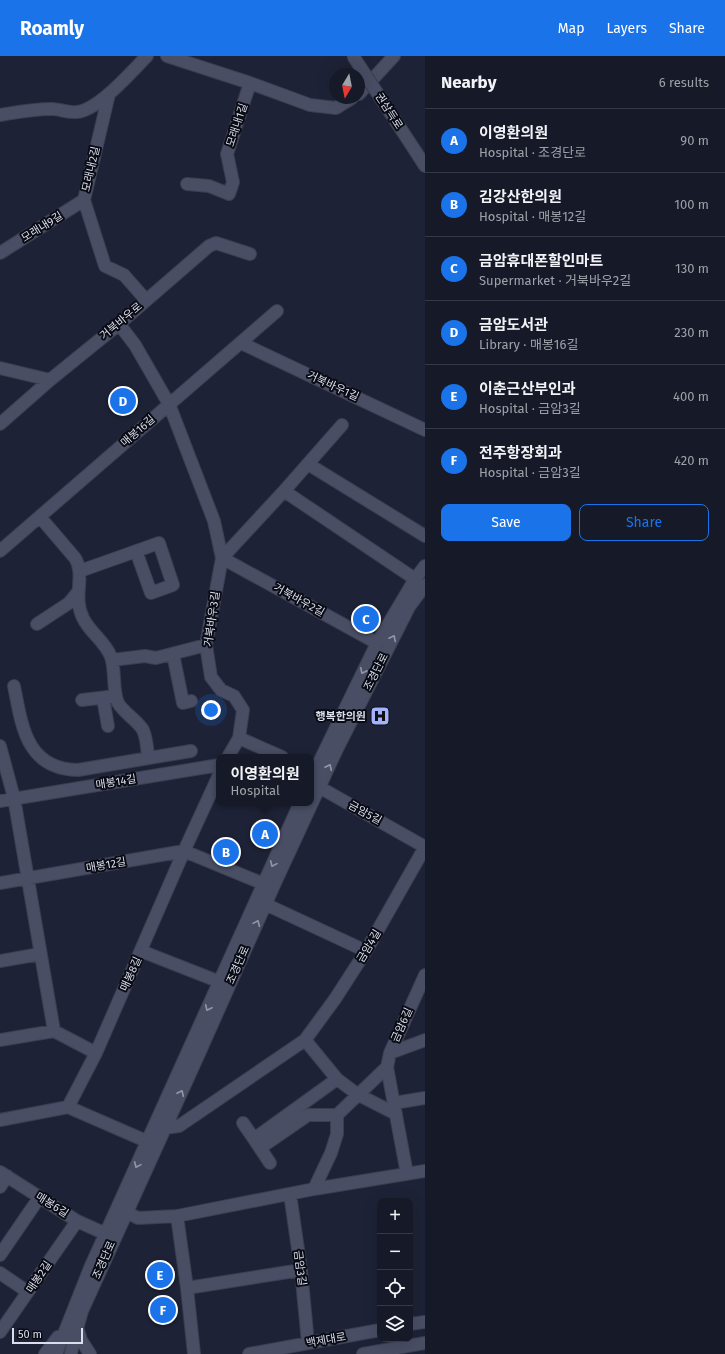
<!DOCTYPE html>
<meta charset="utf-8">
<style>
body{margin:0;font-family:"Fira Sans","Noto Sans KR",sans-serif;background:#1f2330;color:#f1f3f6}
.controls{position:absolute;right:12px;bottom:12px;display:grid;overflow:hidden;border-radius:8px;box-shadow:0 4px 16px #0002}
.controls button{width:36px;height:36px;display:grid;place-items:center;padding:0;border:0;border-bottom:1px solid #353845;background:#161a28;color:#f1f3f6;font:20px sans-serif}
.compass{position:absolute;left:329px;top:12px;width:36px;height:36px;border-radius:50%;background:#161a28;box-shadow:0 4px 16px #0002;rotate:190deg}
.scale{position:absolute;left:12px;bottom:10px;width:71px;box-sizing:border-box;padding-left:4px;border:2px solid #dbdeec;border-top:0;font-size:11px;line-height:14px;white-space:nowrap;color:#dbdeec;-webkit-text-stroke:3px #0a0c15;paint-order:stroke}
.you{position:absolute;left:211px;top:654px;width:14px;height:14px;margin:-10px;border:3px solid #fff;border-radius:50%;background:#1a73e8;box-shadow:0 0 0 6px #1a73e833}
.badge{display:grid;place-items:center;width:26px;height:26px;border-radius:50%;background:#1a73e8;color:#fff;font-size:13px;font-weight:700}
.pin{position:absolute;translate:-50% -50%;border:2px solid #fff;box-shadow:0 1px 4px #0006}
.popup{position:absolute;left:216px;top:698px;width:98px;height:52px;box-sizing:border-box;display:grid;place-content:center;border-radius:8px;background:#161a28;filter:drop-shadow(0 1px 3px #0005);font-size:13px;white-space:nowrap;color:#9ea1a8}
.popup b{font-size:15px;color:#f1f3f6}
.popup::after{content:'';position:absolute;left:50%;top:100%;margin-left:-8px;border:8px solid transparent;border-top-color:#161a28}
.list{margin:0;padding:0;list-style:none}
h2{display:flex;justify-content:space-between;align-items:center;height:52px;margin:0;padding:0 16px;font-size:17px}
h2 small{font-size:13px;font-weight:400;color:#9ea1a8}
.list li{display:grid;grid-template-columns:26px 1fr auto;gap:12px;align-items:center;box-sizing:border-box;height:64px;padding:0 16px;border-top:1px solid #353845}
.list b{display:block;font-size:15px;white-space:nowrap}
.list p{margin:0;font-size:13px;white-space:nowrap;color:#9ea1a8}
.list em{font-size:13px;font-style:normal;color:#9ea1a8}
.actions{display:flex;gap:8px;padding:12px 16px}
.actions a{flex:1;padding:9px 0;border:1px solid #1a73e8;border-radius:8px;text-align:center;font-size:14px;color:#1a73e8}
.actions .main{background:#1a73e8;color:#fff}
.icon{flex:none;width:22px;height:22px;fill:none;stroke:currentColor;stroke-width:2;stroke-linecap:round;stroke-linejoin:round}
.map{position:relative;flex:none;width:425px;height:1298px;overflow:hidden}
header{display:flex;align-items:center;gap:24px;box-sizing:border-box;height:56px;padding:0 20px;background:#1a73e8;color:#fff}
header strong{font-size:19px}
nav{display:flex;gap:22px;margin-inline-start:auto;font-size:14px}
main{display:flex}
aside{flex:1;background:#161a28}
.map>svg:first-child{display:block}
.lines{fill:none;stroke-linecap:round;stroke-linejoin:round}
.minor-casing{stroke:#3b3e4f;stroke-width:14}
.minor{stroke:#494e65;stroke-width:12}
.minor-bridge-casing{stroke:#3b3e4f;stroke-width:14;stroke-linecap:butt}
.minor-bridge{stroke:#494e65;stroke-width:12}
.oneway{stroke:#9296a8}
.labels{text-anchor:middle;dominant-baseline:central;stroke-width:4;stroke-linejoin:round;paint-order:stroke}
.street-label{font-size:11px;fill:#dbdeec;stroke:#0a0c15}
.poi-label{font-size:11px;font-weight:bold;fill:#dbdeec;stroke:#0a0c15;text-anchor:end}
</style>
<header>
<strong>Roamly</strong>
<nav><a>Map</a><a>Layers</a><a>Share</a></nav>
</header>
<main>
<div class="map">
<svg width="425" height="1298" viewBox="0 0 425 1298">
<rect width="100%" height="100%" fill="#1e2236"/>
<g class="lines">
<defs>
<path id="minor" d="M167,0L250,27L310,49L336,52L352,42
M109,38L84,144L105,210L124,219L146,244
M359,38L394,0
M0,59C18,56 33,53 52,53C60,53 68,57 76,56C98,55 132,15 147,0
M416,96L425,110
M187,128L209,130L229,138L233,126L227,98L250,27
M0,197L84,144
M119,268L135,289L169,348L214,465L222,502L206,589L211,621L221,634L234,640L243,654L239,682L282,701
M241,287L425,374
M0,312L50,324
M0,368L50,324L119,268L209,190L216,187L250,198
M342,369L284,435L222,502L377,587
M308,408L425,480
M284,435L415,523
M40,461L75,502C86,519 72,540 83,562C90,577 105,585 111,601C116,616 112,633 118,647C124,657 138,665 143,674C147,683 147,692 148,701
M0,495L277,255
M80,515L159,487L173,529L151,537L136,495
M37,568L69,547L78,536
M173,598L183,647L191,645
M112,604L145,600L156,602L206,589
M14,630C22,670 26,713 78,714L191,695
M103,642L108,670
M82,644L116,640
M0,690L14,742L54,975
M228,701L239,682
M311,723L377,587L415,523L425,510
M317,724L319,731L425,791
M0,745L219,709
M0,827L184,795L264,828
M265,848L366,895
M141,895L220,926
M0,905L40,898
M0,984L54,975L96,997
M305,984L337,1023L357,1038L396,1058
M390,997L425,984
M337,1023L254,1083L260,1092L308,1059H337
M394,1047L425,1042
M68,1051L96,997L184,795L219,719
M0,1064L68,1051L153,1088
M243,1067L254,1083
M164,1072L179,1070L305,984L335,943L366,895L425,791
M260,1092L270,1107
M0,1116L77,1165L106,1178
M407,1118L387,1011L390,997L425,919
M0,1131L7,1120
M314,1133L331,1097L337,1078V1059L387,1011
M290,1138L301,1214L308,1287
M126,1156L138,1162L177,1160L314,1133L425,1115
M177,1160L187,1232L194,1298
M0,1199L39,1142
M0,1217L28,1236
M187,1232L301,1214
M410,1268L425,1266
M77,1271L81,1284L90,1298
M0,1276L77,1165
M45,1298L58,1281
M56,1298L90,1212L300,747
M71,1298L73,1287L82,1255L197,1002L275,827L337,693L409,551L425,529
M249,1298L380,1274
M363,1298L425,1287"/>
</defs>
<use href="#minor" class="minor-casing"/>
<use href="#minor" class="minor"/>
<defs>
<path id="minor-bridge" d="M353,0L416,96"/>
</defs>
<use href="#minor-bridge" class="minor-bridge-casing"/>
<use href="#minor-bridge" class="minor-bridge"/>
</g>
<defs><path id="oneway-chevron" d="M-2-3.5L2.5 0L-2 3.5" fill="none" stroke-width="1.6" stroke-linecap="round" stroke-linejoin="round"/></defs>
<g class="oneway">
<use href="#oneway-chevron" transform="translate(393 582) rotate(-63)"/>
<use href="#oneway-chevron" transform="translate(363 615) rotate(116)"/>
<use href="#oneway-chevron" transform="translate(329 711) rotate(-65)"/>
<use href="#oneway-chevron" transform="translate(273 808) rotate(114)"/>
<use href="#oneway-chevron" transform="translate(257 867) rotate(-66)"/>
<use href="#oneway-chevron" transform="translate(208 952) rotate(115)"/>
<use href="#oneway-chevron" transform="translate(181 1037) rotate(-65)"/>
<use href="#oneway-chevron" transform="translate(137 1109) rotate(114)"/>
</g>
<defs>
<symbol id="hospital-square" viewBox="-11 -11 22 22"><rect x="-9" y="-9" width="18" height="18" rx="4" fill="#a3b2fd" stroke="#0a0c15"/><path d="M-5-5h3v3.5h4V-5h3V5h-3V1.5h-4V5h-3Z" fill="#111"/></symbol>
</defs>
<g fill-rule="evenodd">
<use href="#hospital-square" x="369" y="649" width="22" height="22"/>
</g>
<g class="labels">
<g class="street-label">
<text transform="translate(389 55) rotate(57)">권삼득로</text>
<text transform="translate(237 69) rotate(-72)">모래내1길</text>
<text transform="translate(91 113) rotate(-77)">모래내2길</text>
<text transform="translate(42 171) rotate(-32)">모래내9길</text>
<text transform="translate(121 265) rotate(-40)">거북바우로</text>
<text transform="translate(333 330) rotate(25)">거북바우1길</text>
<text transform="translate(138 375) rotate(-41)">매봉16길</text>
<text transform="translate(299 544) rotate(29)">거북바우2길</text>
<text transform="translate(212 563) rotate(-82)">거북바우3길</text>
<text transform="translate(376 616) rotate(-63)">조경단로</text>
<text transform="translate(116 726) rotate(-9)">매봉14길</text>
<text transform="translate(365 757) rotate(29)">금암5길</text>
<text transform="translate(106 809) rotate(-10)">매봉12길</text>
<text transform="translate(369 890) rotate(-59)">금암4길</text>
<text transform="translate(238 909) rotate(-66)">조경단로</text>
<text transform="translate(131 918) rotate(-66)">매봉8길</text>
<text transform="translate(402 969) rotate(-66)">금암6길</text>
<text transform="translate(52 1149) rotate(32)">매봉6길</text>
<text transform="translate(104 1204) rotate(-66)">조경단로</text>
<text transform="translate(300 1212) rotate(83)">금암3길</text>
<text transform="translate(39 1221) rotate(-56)">매봉2길</text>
<text transform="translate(326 1284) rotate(-10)">백제대로</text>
</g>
<g class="poi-label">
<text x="366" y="660">행복한의원</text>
</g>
</g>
</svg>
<div class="controls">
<button>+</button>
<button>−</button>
<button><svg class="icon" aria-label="locate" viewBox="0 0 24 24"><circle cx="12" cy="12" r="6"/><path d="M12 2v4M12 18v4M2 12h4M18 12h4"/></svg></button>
<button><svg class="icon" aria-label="layers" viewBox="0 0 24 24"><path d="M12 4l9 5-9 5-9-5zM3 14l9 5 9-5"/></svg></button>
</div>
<svg class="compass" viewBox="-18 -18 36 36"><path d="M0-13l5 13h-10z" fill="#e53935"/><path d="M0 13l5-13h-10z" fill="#9ea1a8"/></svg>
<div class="scale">50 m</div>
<div class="you"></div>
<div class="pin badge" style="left:265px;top:778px">A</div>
<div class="popup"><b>이영환의원</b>Hospital</div>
<div class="pin badge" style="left:226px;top:796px">B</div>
<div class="pin badge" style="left:366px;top:563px">C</div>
<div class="pin badge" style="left:123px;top:345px">D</div>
<div class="pin badge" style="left:160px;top:1219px">E</div>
<div class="pin badge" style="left:163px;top:1254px">F</div>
</div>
<aside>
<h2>Nearby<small>6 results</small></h2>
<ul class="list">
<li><span class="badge">A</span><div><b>이영환의원</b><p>Hospital · 조경단로</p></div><em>90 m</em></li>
<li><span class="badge">B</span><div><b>김강산한의원</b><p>Hospital · 매봉12길</p></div><em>100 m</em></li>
<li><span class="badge">C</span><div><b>금암휴대폰할인마트</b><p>Supermarket · 거북바우2길</p></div><em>130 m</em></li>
<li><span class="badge">D</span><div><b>금암도서관</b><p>Library · 매봉16길</p></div><em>230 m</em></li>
<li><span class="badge">E</span><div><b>이춘근산부인과</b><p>Hospital · 금암3길</p></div><em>400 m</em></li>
<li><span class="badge">F</span><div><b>전주항장회과</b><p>Hospital · 금암3길</p></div><em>420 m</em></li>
</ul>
<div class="actions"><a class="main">Save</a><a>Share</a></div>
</aside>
</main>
